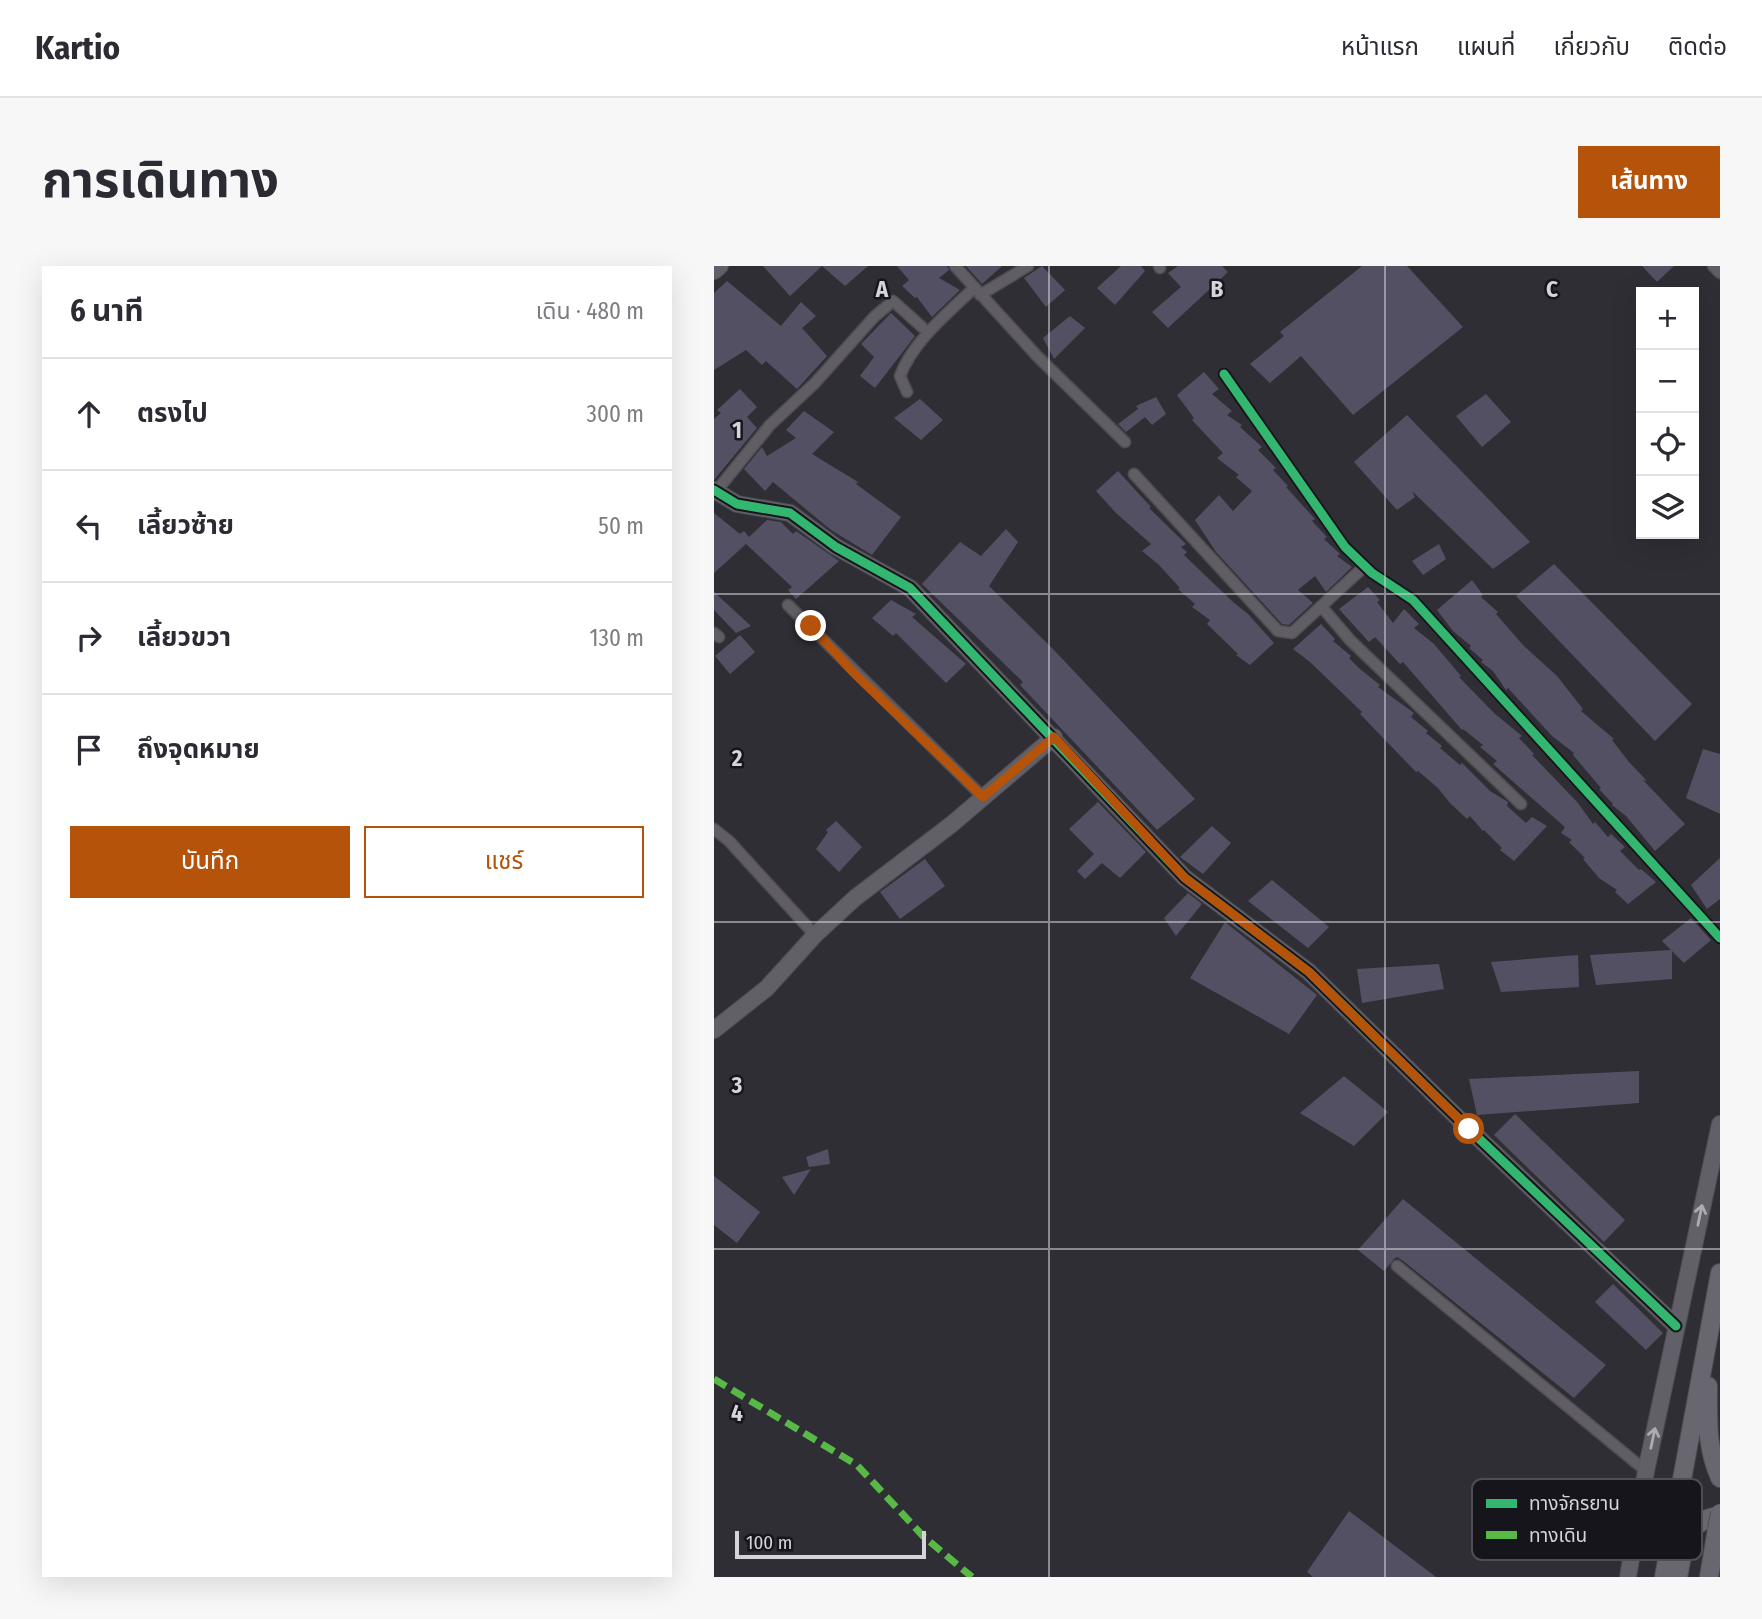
<!DOCTYPE html>
<html lang="th">
<meta charset="utf-8">
<style>
body{margin:0;font-family:"Fira Sans Condensed","Noto Sans Thai",sans-serif;background:#f7f7f7;color:#2b2b33}
.controls{position:absolute;right:21px;top:21px;display:grid;overflow:hidden;border-radius:0px;box-shadow:0 7px 28px #0002}
.controls button{width:63px;height:63px;display:grid;place-items:center;padding:0;border:0;border-bottom:2px solid #e1e1e2;background:#fff;color:#2b2b33;font:35px sans-serif}
.scale{position:absolute;left:21px;bottom:18px;width:191px;box-sizing:border-box;padding-left:7px;border:4px solid #d5d4dc;border-top:0;font-size:19px;line-height:24px;white-space:nowrap;color:#d5d4dc;-webkit-text-stroke:5px #15151b;paint-order:stroke}
.stop{position:absolute;width:21px;height:21px;margin:-16px;border:5px solid #b45309;border-radius:50%;background:#fff}
.stop.end{background:#b45309;border-color:#fff;box-shadow:0 2px 7px #0008}
.list{margin:0;padding:0;list-style:none}
h2{display:flex;justify-content:space-between;align-items:center;height:91px;margin:0;padding:0 28px;font-size:30px}
h2 small{font-size:23px;font-weight:400;color:#7c7c81}
.list li{display:grid;grid-template-columns:46px 1fr auto;gap:21px;align-items:center;box-sizing:border-box;height:112px;padding:0 28px;border-top:2px solid #e1e1e2}
.list b{display:block;font-size:26px;white-space:nowrap}
.list em{font-size:23px;font-style:normal;color:#7c7c81}
.actions{display:flex;gap:14px;padding:21px 28px}
.actions a{flex:1;padding:16px 0;border:2px solid #b45309;border-radius:0px;text-align:center;font-size:24px;color:#b45309}
.actions .main{background:#b45309;color:#fff}
.icon{flex:none;width:38px;height:38px;fill:none;stroke:currentColor;stroke-width:2;stroke-linecap:round;stroke-linejoin:round}
.map{position:relative;flex:none;width:1006px;height:1311px;overflow:hidden;border-radius:0px}
header{display:flex;align-items:center;gap:42px;box-sizing:border-box;height:98px;padding:0 35px;background:#fff;border-bottom:2px solid #e1e1e2}
header strong{font-size:33px}
nav{display:flex;gap:38px;margin-inline-start:auto;font-size:24px}
.intro{display:flex;align-items:center;justify-content:space-between;box-sizing:border-box;height:168px;padding:0 42px}
h1{margin:0;font-size:49px}
.button{padding:18px 32px;border-radius:0px;background:#b45309;color:#fff;font-size:24px;font-weight:700}
main{display:flex;gap:42px;padding:0 42px}
aside{flex:1;background:#fff;border-radius:0px;box-shadow:0 7px 28px #0002}
.map>svg:first-child{display:block}
.building{fill:#545063}
.lines{fill:none;stroke-linecap:round;stroke-linejoin:round}
.street-casing{stroke:#4d4d52;stroke-width:13}
.secondary-casing{stroke:#4d4d52;stroke-width:18}
.primary-casing{stroke:#4d4d52;stroke-width:20}
.street{stroke:#605e64;stroke-width:10}
.secondary{stroke:#615f67;stroke-width:16}
.primary{stroke:#686770;stroke-width:18}
.primary-bridge-casing{stroke:#4d4d52;stroke-width:20;stroke-linecap:butt}
.primary-bridge{stroke:#686770;stroke-width:18}
.quiet{stroke:#58b947;stroke-width:7;stroke-dasharray:14 7;stroke-linecap:butt}
.cycleway-casing{stroke:#15151b;stroke-width:13}
.cycleway{stroke:#33b770;stroke-width:9}
.oneway{stroke:#acabb3}
.route{stroke:#b45309;stroke-width:9}
.grid{fill:none;stroke:#d5d4dc;stroke-width:2;stroke-opacity:0.55}
.key{fill:#15151b;stroke:#4f4e55;stroke-width:2}
.key-label{font-size:19px;fill:#d5d4dc}
.grid-label{font-size:23px;text-anchor:middle;font-weight:bold;fill:#d5d4dc;stroke:#15151b;stroke-width:5;stroke-linejoin:round;paint-order:stroke}
</style>
<header>
<strong>Kartio</strong>
<nav><a>หน้าแรก</a><a>แผนที่</a><a>เกี่ยวกับ</a><a>ติดต่อ</a></nav>
</header>
<div class="intro"><h1>การเดินทาง</h1><a class="button">เส้นทาง</a></div>
<main>
<aside>
<h2>6 นาที<small>เดิน · 480 m</small></h2>
<ul class="list">
<li><svg class="icon" aria-label="ahead" viewBox="0 0 24 24"><path d="M12 20V5M6 11l6-6 6 6"/></svg><div><b>ตรงไป</b></div><em>300 m</em></li>
<li><svg class="icon" aria-label="left" viewBox="0 0 24 24"><path d="M17 20v-9H6M10 6l-5 5 5 5"/></svg><div><b>เลี้ยวซ้าย</b></div><em>50 m</em></li>
<li><svg class="icon" aria-label="right" viewBox="0 0 24 24"><path d="M7 20v-9h11M14 6l5 5-5 5"/></svg><div><b>เลี้ยวขวา</b></div><em>130 m</em></li>
<li><svg class="icon" aria-label="arrive" viewBox="0 0 24 24"><path d="M6 21V4h12l-3 4 3 4H6"/></svg><div><b>ถึงจุดหมาย</b></div></li>
</ul>
<div class="actions"><a class="main">บันทึก</a><a>แชร์</a></div>
</aside>
<div class="map">
<svg width="1006" height="1311" viewBox="0 0 1006 1311">
<rect width="100%" height="100%" fill="#2f2e35"/>
<path class="building" d="M49,0H154L131,20L108,0L76,30Z
M183,0H233L235,4L225,12L246,24L218,51L203,31L201,32L188,20L195,14Z
M252,0H288L268,18Z
M328,0L351,24L332,41L310,12Z
M407,0H427L431,5L401,39L383,22Z
M464,0H508L514,6L454,62L438,46L467,21L454,7Z
M648,0H693L749,61L639,149L587,90L556,117L536,98L570,70L566,66Z
M928,0H960L943,16Z
M13,15L67,60L87,36L102,50L88,62L113,90L83,123L52,95L48,99L32,84L0,104V27Z
M177,47L201,70L161,122L146,110L160,91L147,78Z
M356,50L371,62L340,93L329,72Z
M490,106L505,123L498,128L518,145L513,149L528,159L526,161L548,181L544,184L562,202L559,204L574,220L572,221L601,253L598,255L613,271L610,273L626,288L623,290L638,301L612,326L601,310L584,324L599,337L575,359L568,358L502,286L481,254L505,229L519,245L538,225L522,211L525,209L503,192L509,187L478,154L480,152L463,129Z
M26,123L43,141L33,151L43,162L0,214V153L7,147L3,144Z
M772,128L797,156L768,181L742,150Z
M442,131L452,148L438,159L431,151L412,166L404,158L424,143L422,140Z
M206,133L229,154L207,174L180,152Z
M90,145L120,166L98,188L144,216L142,218L187,251L158,289L117,264L59,216L51,225L30,203L48,181L53,190L82,172L72,164Z
M693,149L816,276L779,303L698,225L701,231L683,244L640,196Z
M404,205L437,241L435,242L472,278L467,281L473,286L470,289L519,336L534,348L560,377L536,399L522,389L524,388L493,358L496,354L478,341L481,338L464,323L466,322L444,298L428,285L437,278L402,247L382,225Z
M0,247L26,268L30,265L35,271L53,254L67,256L79,268L82,265L125,295L82,333L74,324L78,321L32,278L0,307Z
M292,263L304,276L275,320L337,381L481,533L443,564L306,419L309,416L208,318L246,276L267,290Z
M725,278L732,293L709,309L698,295Z
M840,298L978,438L941,475L802,330Z
M758,314L769,329L767,331L784,346L782,348L809,379L843,410L869,443L867,445L900,473L898,474L915,496L933,515L929,514L971,558L941,585L912,550L898,539L899,538L885,523L887,522L859,489L860,487L838,470L794,422L792,424L779,405L767,396L769,394L755,382L757,380L739,365L723,344Z
M654,321L666,334L663,336L679,357L690,343L705,358L700,362L720,378L747,410L745,411L780,447L808,470L805,472L820,488L818,489L864,537L879,558L881,556L894,571L897,568L911,581L906,585L925,604L927,603L942,616L914,638L901,626L903,624L885,612L869,593L871,592L855,576L858,574L847,567L851,561L779,498L783,495L766,481L769,479L749,463L748,464L689,396L686,398L661,371L655,376L625,343Z
M0,326L37,360L22,367L0,344Z
M177,334L202,348L198,351L252,398L232,417L182,367L179,370L158,352Z
M607,358L621,373L619,375L637,390L635,392L646,403L666,419L664,421L700,447L697,451L714,465L712,467L728,480L726,482L746,499L748,497L776,525L794,536L793,540L812,557L818,551L833,560L800,595L786,584L788,582L770,564L769,565L756,550L753,553L736,537L724,522L704,505L702,506L646,448L648,446L596,396L579,383Z
M26,369L41,386L16,408L1,390Z
M989,483L1006,488V548L972,532Z
M384,536L432,586L406,612L388,597L371,613L363,605L380,588L355,563Z
M122,555L148,581L125,606L102,583L114,566L112,564Z
M498,560L517,577L489,608L466,591Z
M1006,592V633L993,643L977,619Z
M211,593L231,620L186,653L166,626Z
M558,614L615,661L594,682L534,635Z
M474,627L488,638L462,670L450,652Z
M977,652L997,674L970,697L958,685V713L882,719L876,689L957,684L948,675Z
M511,656L603,729L575,768L476,712Z
M864,689L865,721L787,726L777,696Z
M725,698L730,723L648,737L643,703Z
M925,805V837L763,849L755,813Z
M630,810L674,846L640,880L586,847Z
M801,848L911,954L890,976L780,869Z
M114,883L116,898L95,901L92,891Z
M97,903L80,929L68,911Z
M0,910L46,946L23,977L0,959Z
M689,933L892,1099L860,1132L688,994L683,991L680,993L670,1005L644,984Z
M899,1018L949,1067L932,1084L881,1036Z
M635,1245L722,1311H599L593,1306Z"/>
<g class="lines">
<defs>
<path id="street" d="M241,0L323,90L411,176
M445,0L446,2
M999,0L1006,7
M266,29L314,0
M510,108L631,281L658,307L699,334L1006,672
M193,126L186,110C199,75 234,47 260,22
M420,208L564,365L578,367L651,300
M0,228L56,159L101,117L160,51L179,35L208,61
M74,339L269,531
M607,340L636,374L807,538
M0,367L5,371
M0,563L15,575L101,669
M683,1000L932,1205"/>
<path id="secondary" d="M0,5L6,0
M0,224L23,238L76,247L122,281L196,322L471,612L595,706L755,863L962,1060
M0,764L53,722L101,669L141,632L238,558L340,471
M914,1311L932,1205L1006,858"/>
<path id="primary" d="M994,1120C994,1154 992,1180 1006,1212
M950,1311L1006,1007
M964,1311C970,1282 970,1254 1006,1250
M995,1311L1003,1263"/>
</defs>
<use href="#street" class="street-casing"/>
<use href="#secondary" class="secondary-casing"/>
<use href="#primary" class="primary-casing"/>
<use href="#street" class="street"/>
<use href="#secondary" class="secondary"/>
<use href="#primary" class="primary"/>
<defs>
<path id="primary-bridge" d="M1003,1263L1006,1247"/>
</defs>
<use href="#primary-bridge" class="primary-bridge-casing"/>
<use href="#primary-bridge" class="primary-bridge"/>
<path class="quiet" d="M0,1113L143,1199L209,1270L258,1311"/>
<defs>
<path id="cycleway" d="M510,108L631,281L658,307L699,334L1006,672
M0,224L23,238L76,247L122,281L196,322L471,612L595,706L755,863L962,1060"/>
</defs>
<use href="#cycleway" class="cycleway-casing"/>
<use href="#cycleway" class="cycleway"/>
</g>
<defs><path id="oneway-shaft" d="M-6 0H5M1.5-3L5.5 0L1.5 3" fill="none" stroke-width="1.6" stroke-linecap="round" stroke-linejoin="round" transform="scale(1.75)"/></defs>
<g class="oneway">
<use href="#oneway-shaft" transform="translate(986 949) rotate(-78)"/>
<use href="#oneway-shaft" transform="translate(939 1172) rotate(-78)"/>
</g>
<g class="lines">
<path class="route" d="M97,360L139,406L269,531L340,471L471,612L595,706L755,863"/>
</g>
<path class="grid" d="M335,0V1311M671,0V1311M0,328H1006M0,656H1006M0,983H1006"/>
<rect x="758" y="1213" width="230" height="81" rx="10" class="key"/>
<rect x="772" y="1233" width="31" height="9" fill="#33b770"/>
<rect x="772" y="1265" width="31" height="8" fill="#58b947"/>
<g class="key-label">
<text x="815" y="1244">ทางจักรยาน</text>
<text x="815" y="1276">ทางเดิน</text>
</g>
<g class="grid-label">
<text x="168" y="31">A</text>
<text x="503" y="31">B</text>
<text x="838" y="31">C</text>
<text x="23" y="172">1</text>
<text x="23" y="500">2</text>
<text x="23" y="827">3</text>
<text x="23" y="1155">4</text>
</g>
</svg>
<div class="controls">
<button>+</button>
<button>−</button>
<button><svg class="icon" aria-label="locate" viewBox="0 0 24 24"><circle cx="12" cy="12" r="6"/><path d="M12 2v4M12 18v4M2 12h4M18 12h4"/></svg></button>
<button><svg class="icon" aria-label="layers" viewBox="0 0 24 24"><path d="M12 4l9 5-9 5-9-5zM3 14l9 5 9-5"/></svg></button>
</div>
<div class="scale">100 m</div>
<div class="stop" style="left:755px;top:863px"></div>
<div class="stop end" style="left:97px;top:360px"></div>
</div>
</main>
